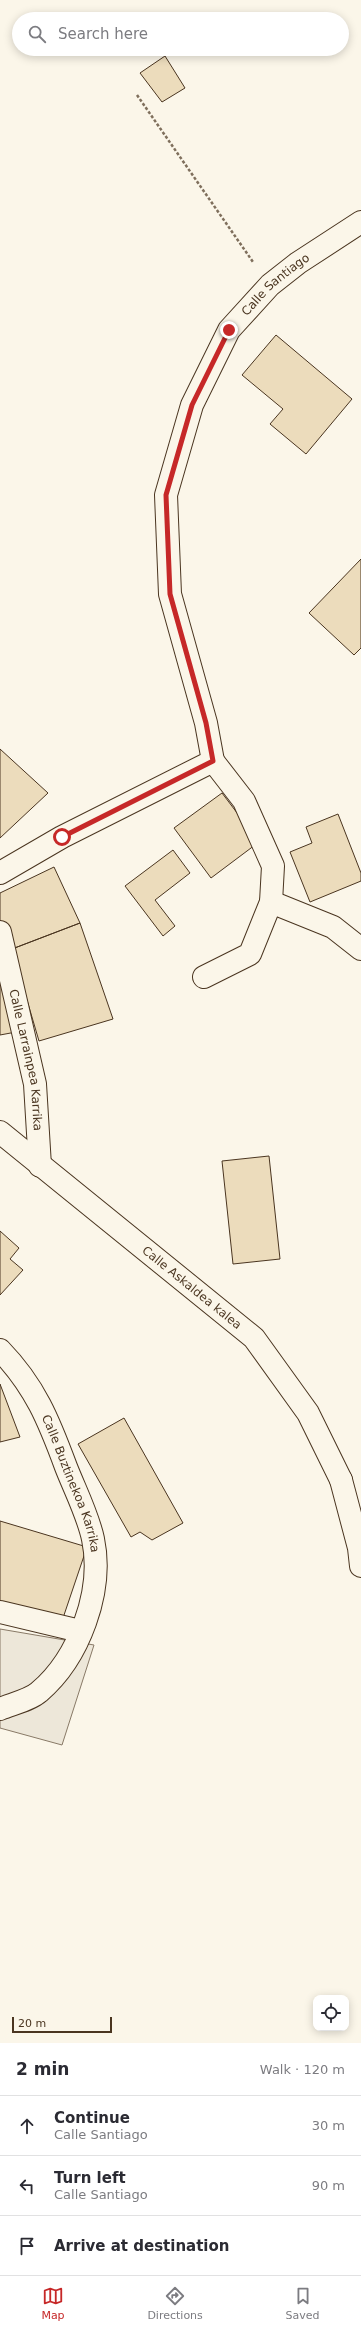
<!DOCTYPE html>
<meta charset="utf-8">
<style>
body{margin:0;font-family:"DejaVu Sans",sans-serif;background:#f2f2f3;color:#2b2b33}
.controls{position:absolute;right:12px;bottom:12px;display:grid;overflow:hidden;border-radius:8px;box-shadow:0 2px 10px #0003}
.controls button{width:36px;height:36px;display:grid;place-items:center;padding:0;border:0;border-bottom:1px solid #e1e1e2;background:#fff;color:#2b2b33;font:20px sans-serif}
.scale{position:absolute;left:12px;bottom:10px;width:100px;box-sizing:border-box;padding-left:4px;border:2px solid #4a3520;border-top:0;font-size:11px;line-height:14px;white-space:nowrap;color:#4a3520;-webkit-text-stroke:3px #fbf6e9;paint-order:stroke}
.stop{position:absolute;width:12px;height:12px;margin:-9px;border:3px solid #c62828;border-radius:50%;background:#fff}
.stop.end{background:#c62828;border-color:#fff;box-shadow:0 1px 4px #0008}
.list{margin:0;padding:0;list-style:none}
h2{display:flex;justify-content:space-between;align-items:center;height:52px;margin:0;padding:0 16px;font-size:17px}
h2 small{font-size:13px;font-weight:400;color:#7c7c81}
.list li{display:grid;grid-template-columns:26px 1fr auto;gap:12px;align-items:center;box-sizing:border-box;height:60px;padding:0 16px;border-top:1px solid #e1e1e2}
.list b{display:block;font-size:15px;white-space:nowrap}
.list p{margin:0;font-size:13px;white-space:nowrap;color:#7c7c81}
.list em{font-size:13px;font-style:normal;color:#7c7c81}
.icon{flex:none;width:22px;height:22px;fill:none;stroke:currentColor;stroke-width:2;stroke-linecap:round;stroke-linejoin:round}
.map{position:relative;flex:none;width:361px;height:2043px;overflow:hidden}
.search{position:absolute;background:#fff;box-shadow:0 2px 10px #0003;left:12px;right:12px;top:12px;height:44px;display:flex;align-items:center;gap:10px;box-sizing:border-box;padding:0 14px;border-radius:22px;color:#7c7c81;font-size:15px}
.sheet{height:232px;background:#fff}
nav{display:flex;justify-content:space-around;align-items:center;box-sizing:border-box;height:56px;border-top:1px solid #e1e1e2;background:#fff;font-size:11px;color:#7c7c81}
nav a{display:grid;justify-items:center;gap:2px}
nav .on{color:#c62828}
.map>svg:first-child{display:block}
.parking{fill:#ede7d9;stroke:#887966}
.building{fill:#ecdcbc;stroke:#4a3520}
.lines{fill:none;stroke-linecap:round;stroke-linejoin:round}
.street-casing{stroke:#4a3520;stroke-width:24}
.secondary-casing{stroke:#4a3520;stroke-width:24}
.path{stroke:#7f6f5c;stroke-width:2.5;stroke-dasharray:3 2;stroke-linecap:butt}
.street{stroke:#fbf6e9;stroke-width:22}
.secondary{stroke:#fbf6e9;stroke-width:22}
.route{stroke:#c62828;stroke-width:5}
.labels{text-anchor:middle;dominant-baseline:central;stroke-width:3;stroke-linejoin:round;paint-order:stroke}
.street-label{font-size:12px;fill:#4a3520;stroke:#fbf6e9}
</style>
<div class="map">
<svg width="361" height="2043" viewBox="0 0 361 2043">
<rect width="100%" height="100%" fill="#fbf6e9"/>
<path class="parking" d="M0,1629L94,1645L62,1745L0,1728Z"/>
<path class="building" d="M165,56L185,88L162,102L140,73Z
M276,335L352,399L306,454L270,424L283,409L242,375Z
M361,559V648L354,655L309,613Z
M0,749L48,793L0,838Z
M222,793L259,842L211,878L174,828Z
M338,814L361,873V881L310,902L290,852L312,843L306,827Z
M173,850L190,873L155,900L175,926L163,936L125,886Z
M54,867L80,923L12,949L0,921V893Z
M80,923L113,1019L39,1041L12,949Z
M0,961L16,1032L0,1035Z
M269,1156L280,1259L233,1264L222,1161Z
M0,1231L19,1248L10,1259L23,1270L0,1295Z
M0,1384L20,1437L0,1442Z
M124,1418L183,1523L152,1540L140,1532L131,1537L78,1444Z
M0,1521L87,1547L62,1621L0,1606Z"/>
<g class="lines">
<defs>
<g id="street">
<path id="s1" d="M0,873L62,837L213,761L206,723L170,594L166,495L192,405L229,330L270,285L298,263L361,222"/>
<path d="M271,902L333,927L361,949"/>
<path id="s2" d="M0,932L35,1084L40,1166"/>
<path d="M204,977L250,954L271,902L273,866L244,801L213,761"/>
<path id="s3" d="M0,1132L254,1338L308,1413L341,1480"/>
<path id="s4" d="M0,1350C35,1386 49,1421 66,1467C75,1490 88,1515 93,1539C104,1591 79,1658 39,1692C30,1700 12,1704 0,1709"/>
<path d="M0,1612L80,1631"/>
</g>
<path id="secondary" d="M341,1480L359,1548L361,1566"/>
</defs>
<use href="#street" class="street-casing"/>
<use href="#secondary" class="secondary-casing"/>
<path class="path" d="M137,95L253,262"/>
<use href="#street" class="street"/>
<use href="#secondary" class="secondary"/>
</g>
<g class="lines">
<path class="route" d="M62,837L213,761L206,723L170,594L166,495L192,405L229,330"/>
</g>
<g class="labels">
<g class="street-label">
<text stroke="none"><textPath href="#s1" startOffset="755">Calle Santiago</textPath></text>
<text stroke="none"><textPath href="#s2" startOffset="131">Calle Larrainpea Karrika</textPath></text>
<text stroke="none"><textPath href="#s3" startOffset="247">Calle Askaldea kalea</textPath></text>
<text stroke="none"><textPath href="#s4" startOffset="153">Calle Buztinekoa Karrika</textPath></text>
</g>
</g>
</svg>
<div class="controls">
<button><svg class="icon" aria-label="locate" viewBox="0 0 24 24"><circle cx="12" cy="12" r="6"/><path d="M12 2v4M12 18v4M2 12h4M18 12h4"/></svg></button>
</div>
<div class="scale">20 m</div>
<div class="stop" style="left:62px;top:837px"></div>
<div class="stop end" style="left:229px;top:330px"></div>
<div class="search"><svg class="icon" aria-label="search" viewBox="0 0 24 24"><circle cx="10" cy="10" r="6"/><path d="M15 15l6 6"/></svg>Search here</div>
</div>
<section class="sheet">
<h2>2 min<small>Walk · 120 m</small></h2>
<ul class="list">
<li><svg class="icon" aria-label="ahead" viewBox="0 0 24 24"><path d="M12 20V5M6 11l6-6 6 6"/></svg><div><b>Continue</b><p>Calle Santiago</p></div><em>30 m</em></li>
<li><svg class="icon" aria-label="left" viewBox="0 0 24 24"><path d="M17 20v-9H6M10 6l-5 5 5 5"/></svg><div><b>Turn left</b><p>Calle Santiago</p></div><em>90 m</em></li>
<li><svg class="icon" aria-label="arrive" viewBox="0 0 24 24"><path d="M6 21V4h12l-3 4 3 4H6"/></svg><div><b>Arrive at destination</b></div></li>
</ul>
</section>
<nav>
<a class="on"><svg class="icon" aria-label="map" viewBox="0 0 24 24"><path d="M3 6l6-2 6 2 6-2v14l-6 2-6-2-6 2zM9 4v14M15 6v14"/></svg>Map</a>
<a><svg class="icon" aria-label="directions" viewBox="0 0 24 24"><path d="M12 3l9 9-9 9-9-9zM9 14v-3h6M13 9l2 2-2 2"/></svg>Directions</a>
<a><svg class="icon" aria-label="saved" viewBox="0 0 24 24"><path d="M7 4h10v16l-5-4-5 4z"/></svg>Saved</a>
</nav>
